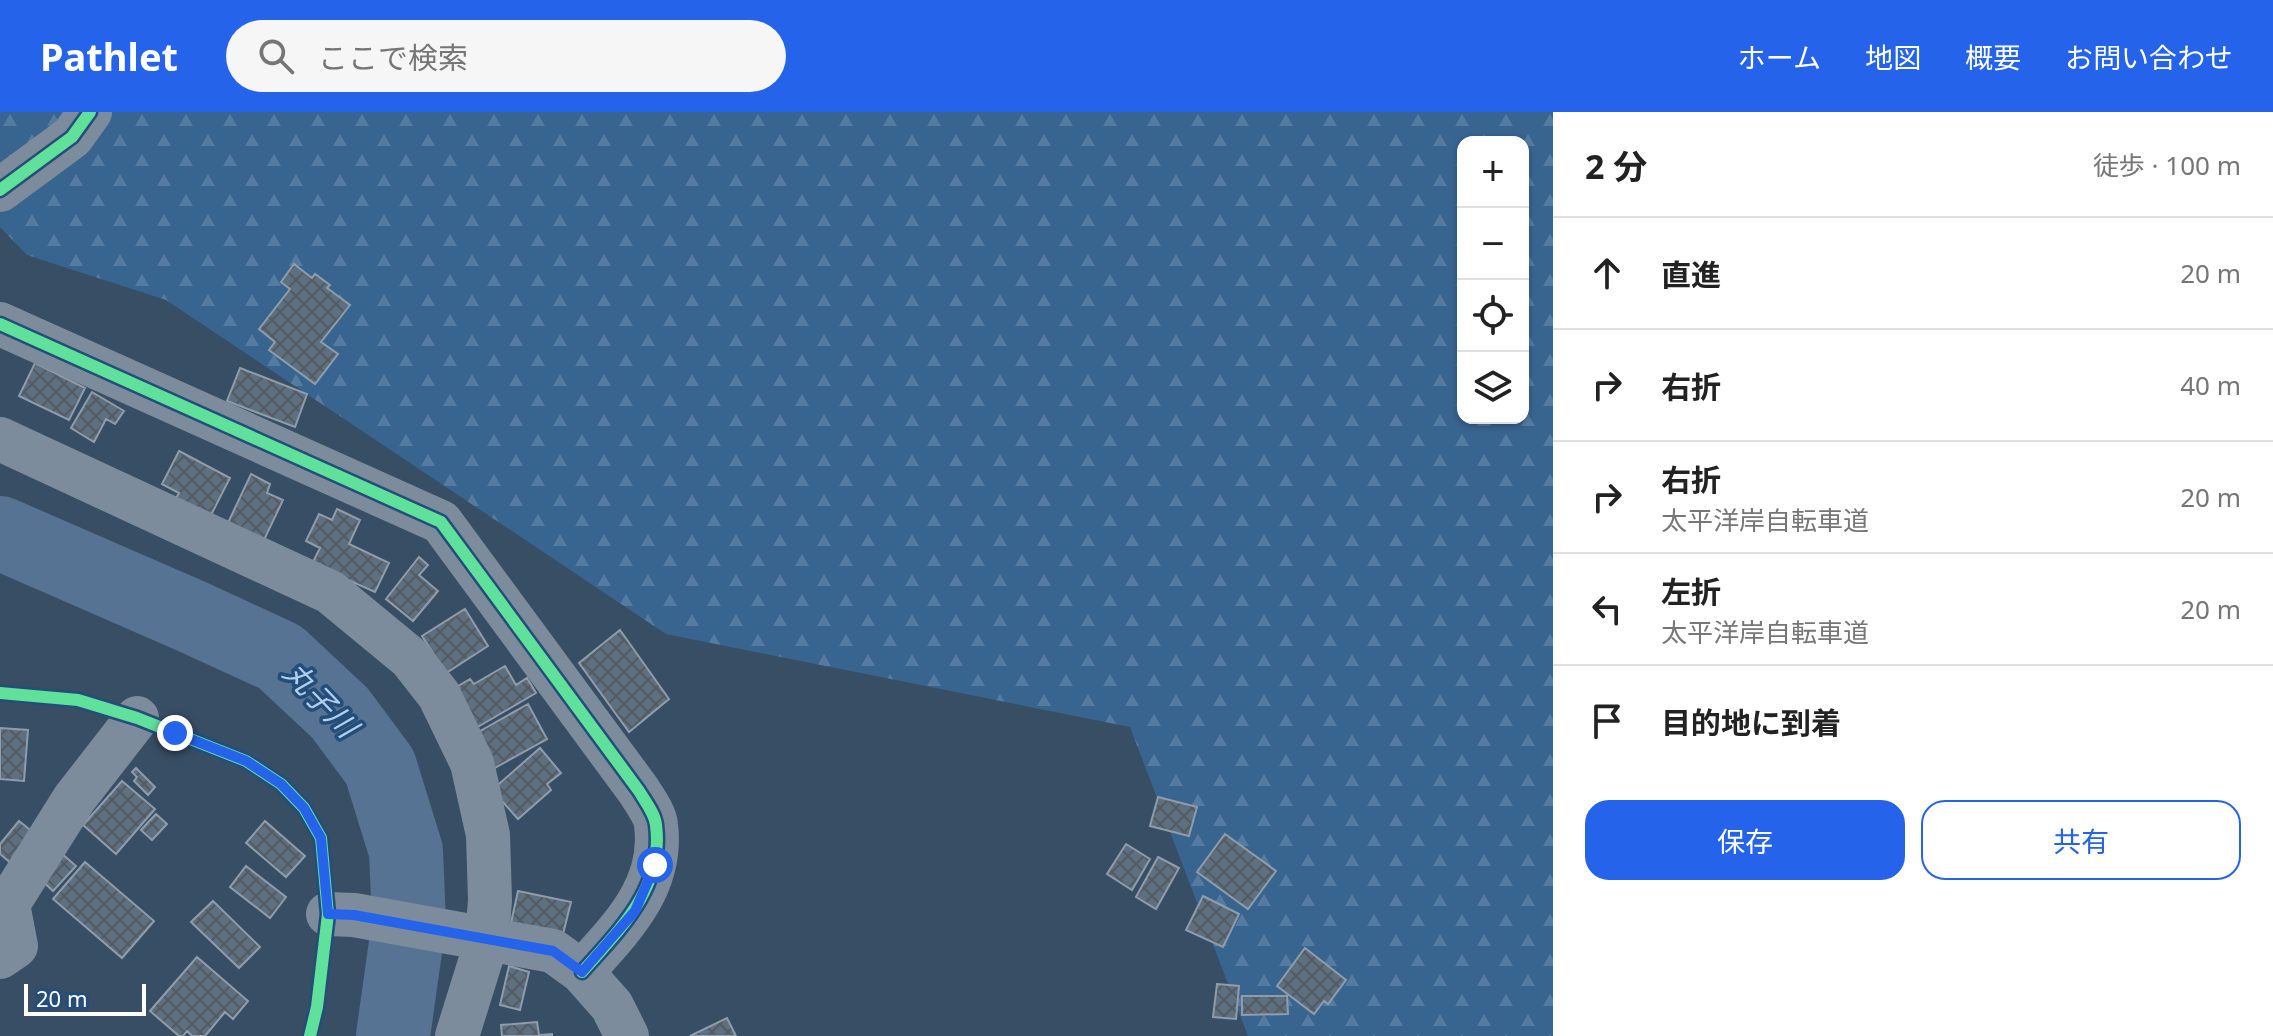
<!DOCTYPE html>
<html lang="ja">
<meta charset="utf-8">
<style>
body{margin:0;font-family:"Noto Sans","Noto Sans JP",sans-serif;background:#f6f6f6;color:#222}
.controls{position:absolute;right:24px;top:24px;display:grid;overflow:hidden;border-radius:16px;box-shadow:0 2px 6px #0004}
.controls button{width:72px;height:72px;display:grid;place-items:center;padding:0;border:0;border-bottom:2px solid #e0e0e0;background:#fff;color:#222;font:40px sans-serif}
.scale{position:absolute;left:24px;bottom:20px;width:122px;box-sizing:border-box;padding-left:8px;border:4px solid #fff;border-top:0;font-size:22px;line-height:28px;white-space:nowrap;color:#fff;-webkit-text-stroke:6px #244e79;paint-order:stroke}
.stop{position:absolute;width:24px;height:24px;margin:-18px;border:6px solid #2563eb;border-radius:50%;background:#fff}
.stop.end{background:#2563eb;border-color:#fff;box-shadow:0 2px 8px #0008}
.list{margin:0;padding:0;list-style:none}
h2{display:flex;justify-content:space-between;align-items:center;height:104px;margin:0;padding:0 32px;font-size:34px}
h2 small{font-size:26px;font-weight:400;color:#767676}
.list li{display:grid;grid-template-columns:52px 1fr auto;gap:24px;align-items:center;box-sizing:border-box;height:112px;padding:0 32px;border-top:2px solid #e0e0e0}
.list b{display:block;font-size:30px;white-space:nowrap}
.list p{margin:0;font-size:26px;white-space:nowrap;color:#767676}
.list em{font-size:26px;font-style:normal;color:#767676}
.actions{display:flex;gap:16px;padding:24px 32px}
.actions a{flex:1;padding:18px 0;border:2px solid #2563eb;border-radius:24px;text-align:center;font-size:28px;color:#2563eb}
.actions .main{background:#2563eb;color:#fff}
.icon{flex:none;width:44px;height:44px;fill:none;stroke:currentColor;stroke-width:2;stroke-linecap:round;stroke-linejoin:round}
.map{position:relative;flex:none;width:1553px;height:924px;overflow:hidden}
header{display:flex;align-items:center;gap:48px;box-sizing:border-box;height:112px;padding:0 40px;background:#2563eb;color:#fff}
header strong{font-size:38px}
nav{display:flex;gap:44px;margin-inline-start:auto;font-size:28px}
.search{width:560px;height:72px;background:#f6f6f6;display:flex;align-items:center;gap:20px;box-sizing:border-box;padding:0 28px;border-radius:44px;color:#767676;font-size:30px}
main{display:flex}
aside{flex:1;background:#fff}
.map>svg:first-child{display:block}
.forest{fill:url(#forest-firs);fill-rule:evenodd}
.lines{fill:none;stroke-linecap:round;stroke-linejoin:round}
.river{stroke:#567393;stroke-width:74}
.building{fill:url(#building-cross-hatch);stroke:#8f9dab;stroke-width:2}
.minor{stroke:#7c8c9c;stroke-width:44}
.cycleway-casing{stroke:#244e79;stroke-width:17}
.cycleway{stroke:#60e19b;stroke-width:12}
.route{stroke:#2563eb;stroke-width:10}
.labels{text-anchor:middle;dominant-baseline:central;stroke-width:7;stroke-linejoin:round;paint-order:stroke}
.water-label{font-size:30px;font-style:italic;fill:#b1cfec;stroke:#244e79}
</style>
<header>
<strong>Pathlet</strong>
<div class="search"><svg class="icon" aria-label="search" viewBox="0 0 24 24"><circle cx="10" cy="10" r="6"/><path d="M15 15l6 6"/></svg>ここで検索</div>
<nav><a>ホーム</a><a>地図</a><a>概要</a><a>お問い合わせ</a></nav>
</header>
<main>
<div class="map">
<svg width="1553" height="924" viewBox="0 0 1553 924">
<defs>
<pattern id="forest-firs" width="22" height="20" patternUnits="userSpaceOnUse" patternTransform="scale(2)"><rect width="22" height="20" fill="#386490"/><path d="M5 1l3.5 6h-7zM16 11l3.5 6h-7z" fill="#567ba1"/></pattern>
<pattern id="building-cross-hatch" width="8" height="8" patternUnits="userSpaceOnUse" patternTransform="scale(2)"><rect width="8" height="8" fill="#5e6f80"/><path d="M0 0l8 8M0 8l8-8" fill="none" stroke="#535a61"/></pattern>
</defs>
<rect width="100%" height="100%" fill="#384e65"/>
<path class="forest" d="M0,0H1553V924H1248L1130,615L666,522L166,188L27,143L0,115ZM1463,30H1523V306H1463Z"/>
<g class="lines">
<path class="river" d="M0,421L193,505L280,545L340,601L380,655L406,739L409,810L393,924"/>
</g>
<path class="building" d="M294,152L312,166L315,162L330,173L327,176L350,193L321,230L338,242L315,272L269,238L275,230L259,217L290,177L281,170Z
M35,251L85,276L69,308L19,284Z
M240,256L307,282L295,315L227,289Z
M92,280L124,299L115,312L106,307L94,330L71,316Z
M179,339L230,366L210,405L175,388L179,381L162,372Z
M251,362L270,372L267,381L283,388L263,430L227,413Z
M337,397L360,408L349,432L389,451L375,480L312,452L320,436L306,429L319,402L332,408Z
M419,445L428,453L419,463L438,479L413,509L386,487Z
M465,497L488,534L446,561L422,524Z
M620,518L669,587L629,620L579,551Z
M505,554L516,573L527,566L536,581L476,616L453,577L470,567L474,572Z
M528,592L547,627L493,657L473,623Z
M0,616L28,618L24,669L0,667Z
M540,636L561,661L547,672L551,678L518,707L492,678Z
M136,656L155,675L148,683L134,669L137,665L132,660Z
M122,669L155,697L116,742L83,713Z
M1158,685L1197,695L1189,724L1150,714Z
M156,702L167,712L152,728L141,718Z
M19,709L44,729L19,758L0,742V732Z
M265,709L305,744L286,765L246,731Z
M1225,722L1276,759L1248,797L1197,760Z
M1126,732L1150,747L1132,778L1107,762Z
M60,740L76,754L53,779L38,765Z
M1158,745L1179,756L1156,797L1136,785Z
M85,750L154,809L122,846L53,787Z
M246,754L286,785L270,806L230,775Z
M518,779L571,790L563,822L511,811Z
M1203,784L1239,802L1223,835L1186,818Z
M213,789L260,835L239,856L191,810Z
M1305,836L1346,868L1328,892L1324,889L1314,902L1277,874Z
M197,845L248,889L233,907L225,900L205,924H192L187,919L183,924H179L150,899Z
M509,854L529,860L520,898L500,893Z
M1217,872L1239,874L1236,907L1213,905Z
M1242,884H1287L1288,902L1242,903Z
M727,906L736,924H690Z
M537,910L539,923L552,922V924H502L501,913Z"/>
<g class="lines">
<path class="minor" d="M0,78L72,25L90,0
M0,212L441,410L639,679C645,689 655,702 656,713C664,776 620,817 582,860
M0,327L330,480L410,546L439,583L472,651L488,723L490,788L487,828L457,924
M328,802L354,803L553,839L582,860L612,894L627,924
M0,845L16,834L8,792L74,687L137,606"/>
<defs>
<path id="cycleway" d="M0,78L72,25L90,0
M0,212L441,410L639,679C645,689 655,702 656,713C664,776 620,817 582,860
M0,581L78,588L137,606L246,649L281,672L304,696L321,726L328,802L317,895L310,924"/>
</defs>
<use href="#cycleway" class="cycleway-casing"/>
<use href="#cycleway" class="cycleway"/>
</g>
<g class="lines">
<path class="route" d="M175,621L246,649L281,672L304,696L321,726L328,802L354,803L553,839L582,860L635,799L655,753"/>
</g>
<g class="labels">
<g class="water-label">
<text transform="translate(321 587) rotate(46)">丸子川</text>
</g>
</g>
</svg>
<div class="controls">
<button>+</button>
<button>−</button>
<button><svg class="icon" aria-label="locate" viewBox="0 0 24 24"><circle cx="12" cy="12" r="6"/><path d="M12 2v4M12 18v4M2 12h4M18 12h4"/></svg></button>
<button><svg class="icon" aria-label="layers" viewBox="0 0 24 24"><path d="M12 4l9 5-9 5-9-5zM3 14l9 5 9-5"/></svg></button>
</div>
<div class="scale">20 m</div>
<div class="stop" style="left:655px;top:753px"></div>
<div class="stop end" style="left:175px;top:621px"></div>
</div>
<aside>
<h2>2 分<small>徒歩 · 100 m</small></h2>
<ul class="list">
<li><svg class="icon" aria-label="ahead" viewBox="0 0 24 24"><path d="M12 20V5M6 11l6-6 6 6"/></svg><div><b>直進</b></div><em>20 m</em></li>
<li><svg class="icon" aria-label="right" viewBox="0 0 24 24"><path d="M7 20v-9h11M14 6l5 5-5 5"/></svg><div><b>右折</b></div><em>40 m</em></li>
<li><svg class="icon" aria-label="right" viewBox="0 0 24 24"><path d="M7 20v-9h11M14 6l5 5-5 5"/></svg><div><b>右折</b><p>太平洋岸自転車道</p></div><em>20 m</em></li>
<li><svg class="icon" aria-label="left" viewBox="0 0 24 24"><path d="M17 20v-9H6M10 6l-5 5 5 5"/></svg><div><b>左折</b><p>太平洋岸自転車道</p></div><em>20 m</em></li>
<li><svg class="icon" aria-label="arrive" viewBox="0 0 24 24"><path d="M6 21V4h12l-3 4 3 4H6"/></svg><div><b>目的地に到着</b></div></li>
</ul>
<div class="actions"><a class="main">保存</a><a>共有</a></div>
</aside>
</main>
